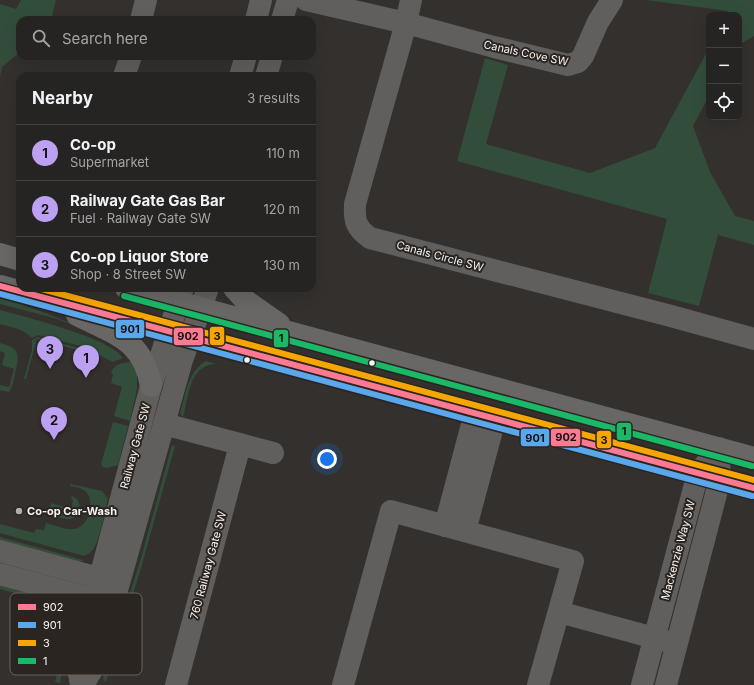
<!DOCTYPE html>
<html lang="en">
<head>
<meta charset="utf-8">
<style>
	body { margin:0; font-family:Inter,sans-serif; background:#32302f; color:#f1f3f6 }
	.controls { position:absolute; right:12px; top:12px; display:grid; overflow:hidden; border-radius:8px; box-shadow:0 4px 16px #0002 }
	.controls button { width:36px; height:36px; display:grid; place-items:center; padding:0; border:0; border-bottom:1px solid #424140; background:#262422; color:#f1f3f6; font:20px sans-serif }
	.you { position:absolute; left:327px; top:459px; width:14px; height:14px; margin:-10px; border:3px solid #fff; border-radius:50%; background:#1a73e8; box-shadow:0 0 0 6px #1a73e833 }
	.badge { display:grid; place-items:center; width:26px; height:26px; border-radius:50%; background:#bca0f2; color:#111; font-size:13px; font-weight:700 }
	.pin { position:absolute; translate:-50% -33px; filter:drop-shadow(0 1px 2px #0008) }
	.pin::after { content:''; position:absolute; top:21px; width:14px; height:12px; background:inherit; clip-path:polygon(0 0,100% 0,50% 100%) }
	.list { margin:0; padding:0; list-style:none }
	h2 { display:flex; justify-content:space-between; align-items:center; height:52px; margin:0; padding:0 16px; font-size:17px }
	h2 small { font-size:13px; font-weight:400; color:#a4a4a5 }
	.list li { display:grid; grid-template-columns:26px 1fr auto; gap:12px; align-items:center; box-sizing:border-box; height:56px; padding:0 16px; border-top:1px solid #424140 }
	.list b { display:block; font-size:15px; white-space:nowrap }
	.list p { margin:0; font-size:13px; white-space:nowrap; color:#a4a4a5 }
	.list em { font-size:13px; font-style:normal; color:#a4a4a5 }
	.icon { flex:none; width:22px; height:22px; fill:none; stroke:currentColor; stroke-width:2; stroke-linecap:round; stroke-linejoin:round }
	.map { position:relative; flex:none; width:754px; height:685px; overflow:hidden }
	.search { position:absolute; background:#262422; box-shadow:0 4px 16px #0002; left:16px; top:16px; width:300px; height:44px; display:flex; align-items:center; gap:10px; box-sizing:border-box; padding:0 14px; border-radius:12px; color:#a4a4a5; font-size:15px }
	.panel { position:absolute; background:#262422; box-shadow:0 4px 16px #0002; left:16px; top:72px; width:300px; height:220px; border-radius:12px }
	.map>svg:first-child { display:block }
	.green { fill:#324e3a }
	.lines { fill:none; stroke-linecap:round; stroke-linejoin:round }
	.minor { stroke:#605f5d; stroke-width:22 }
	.major { stroke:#696765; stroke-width:22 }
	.bus-1-casing { stroke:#2b2521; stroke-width:9 }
	.bus-2-casing { stroke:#2b2521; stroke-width:9 }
	.bus-3-casing { stroke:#2b2521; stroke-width:9 }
	.bus-4-casing { stroke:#2b2521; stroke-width:9 }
	.bus-1 { stroke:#fe7a93; stroke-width:6 }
	.bus-2 { stroke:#5aa8eb; stroke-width:6 }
	.bus-3 { stroke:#f7a600; stroke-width:6 }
	.bus-4 { stroke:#1ab867; stroke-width:6 }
	.bus-dot { fill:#f7f3f0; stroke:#2b2521; stroke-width:1.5 }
	.poi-dot { fill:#b2afac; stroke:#2b2521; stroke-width:1.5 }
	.labels { text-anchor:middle; stroke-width:4; stroke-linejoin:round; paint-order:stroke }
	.street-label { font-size:11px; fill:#f7f3f0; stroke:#2b2521 }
	.poi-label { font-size:11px; font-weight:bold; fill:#f7f3f0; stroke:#2b2521; text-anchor:start }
	.key { fill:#2b2521; stroke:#68635f; stroke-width:1 }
	.key-label { font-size:11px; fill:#f7f3f0 }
	.line-badge { stroke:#2b2521; stroke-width:1.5 }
	.pale-badge-label { font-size:11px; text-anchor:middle; font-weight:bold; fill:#111 }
</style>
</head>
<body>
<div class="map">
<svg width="754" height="685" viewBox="0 0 754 685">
	<rect width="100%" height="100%" fill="#33302d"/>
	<path class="green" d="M21,0H56L51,20H20V52L2,67L0,77V4L16,9Z
		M646,0H754V36L742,43L739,48V15H727L728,11Z
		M709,48V96L693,126L710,172L735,216L754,221V245L718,235L699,306L648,293L667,219L457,161L485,58L508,65L486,144L590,173L655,148Z
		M0,297L48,314L99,335L54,318L0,304Z
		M0,310C23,316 113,339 123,358L113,362L80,346L38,335L32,338C24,329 11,327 0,324Z
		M38,337L79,348L101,358L81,353V351L37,339L26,379H24L32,350V340Z
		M0,343C20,348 20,354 15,373C14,379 13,386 9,392L0,390V385L9,387L14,369L2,365L5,353L0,351Z
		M131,359L137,372V389L130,421L114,416L122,387L111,383L113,374L111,373C114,364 122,363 130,362Z
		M206,361L216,364C188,365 189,398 183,417L180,414C185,396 188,371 206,361Z
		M113,422L128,426L118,465L107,468L103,467L101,464Z
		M172,445L175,446L141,568L106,682L103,679L104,675L107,676V673L105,672L141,558Z
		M71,484L102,491L108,499C105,511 100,538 94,548C92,552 88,554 84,556L0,533V524L34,533L36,529L44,530L46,523C55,525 65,530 74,529C88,528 95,503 87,493C83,488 76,487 70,486Z
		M72,496C82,500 83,516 71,519C64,520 55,516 49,514L51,503L71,509L73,500L71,499Z
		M0,537L83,560V561L79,562L0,543Z
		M0,583L58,599L67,605L66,607L0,589Z
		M70,616L71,628L63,667H61L60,671L62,672L60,683L55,682Z"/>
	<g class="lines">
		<path class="minor" d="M306,0L406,23L494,47L568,65L578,62L583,56L598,22L612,0
			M411,0L406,23L355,204C354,221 356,228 370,238L671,316L754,339
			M141,20L146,0
			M256,20L261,0
			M282,20L288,0
			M124,76L131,56
			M240,76L246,56
			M266,76L272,56
			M164,424L273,453
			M445,526L475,413
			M465,531L495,419
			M0,551L99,578L116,594L93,599L0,574
			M559,612L669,642
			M81,685L77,663L151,386L183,288
			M83,685L95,665L116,594L182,360L208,288
			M176,685L240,445
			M343,685L391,511L573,561L538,685
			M642,685L698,473L719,448
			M666,685L720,479L719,459"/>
		<path class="major" d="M0,254L20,260
			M0,286L754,488
			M126,288L754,458
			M234,288L245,300L279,324
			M77,315C114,334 143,339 151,386"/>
		<defs>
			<path id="bus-1" d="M0,286L754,488"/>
			<path id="bus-2" d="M0,294L752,496"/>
			<path id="bus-3" d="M38,288L754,480"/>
			<path id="bus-4" d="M124,296L752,466"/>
		</defs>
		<use href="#bus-1" class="bus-1-casing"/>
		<use href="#bus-2" class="bus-2-casing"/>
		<use href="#bus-3" class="bus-3-casing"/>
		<use href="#bus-4" class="bus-4-casing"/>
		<use href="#bus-1" class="bus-1"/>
		<use href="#bus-2" class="bus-2"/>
		<use href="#bus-3" class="bus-3"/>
		<use href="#bus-4" class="bus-4"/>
	</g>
	<g class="bus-dot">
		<circle cx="247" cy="360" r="3.5"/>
		<circle cx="372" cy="363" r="3.5"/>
	</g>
	<circle class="poi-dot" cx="19" cy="511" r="4"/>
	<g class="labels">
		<g class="street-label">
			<text transform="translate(526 53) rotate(12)" y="4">Canals Cove SW</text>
			<text transform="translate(440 256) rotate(15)" y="4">Canals Circle SW</text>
			<text transform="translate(135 446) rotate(-75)" y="4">Railway Gate SW</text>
			<text transform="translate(678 550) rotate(-75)" y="4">Mackenzie Way SW</text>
			<text transform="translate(208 565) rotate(-75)" y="4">760 Railway Gate SW</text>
		</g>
		<g class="poi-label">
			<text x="27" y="515">Co-op Car-Wash</text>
		</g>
	</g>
	<rect x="10" y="593" width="132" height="82" rx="6" class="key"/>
	<rect x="18" y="604" width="18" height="6" fill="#fe7a93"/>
	<rect x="18" y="622" width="18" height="6" fill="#5aa8eb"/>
	<rect x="18" y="640" width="18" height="6" fill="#f7a600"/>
	<rect x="18" y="658" width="18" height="6" fill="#1ab867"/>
	<g class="key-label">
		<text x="43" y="611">902</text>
		<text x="43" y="629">901</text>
		<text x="43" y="647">3</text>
		<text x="43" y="665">1</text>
	</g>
	<g class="line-badge">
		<rect x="115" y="319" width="30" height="20" rx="4" fill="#5aa8eb"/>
		<rect x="209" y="326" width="16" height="20" rx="4" fill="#f7a600"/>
		<rect x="173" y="327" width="31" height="19" rx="4" fill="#fe7a93"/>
		<rect x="273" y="329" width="16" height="19" rx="4" fill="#1ab867"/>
		<rect x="616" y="422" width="16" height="19" rx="4" fill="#1ab867"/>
		<rect x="550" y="428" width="31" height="19" rx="4" fill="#fe7a93"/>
		<rect x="520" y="428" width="30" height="19" rx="4" fill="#5aa8eb"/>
		<rect x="596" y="430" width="16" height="19" rx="4" fill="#f7a600"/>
	</g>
	<g class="pale-badge-label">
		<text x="130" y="333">901</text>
		<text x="217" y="340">3</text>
		<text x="188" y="340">902</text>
		<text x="281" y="342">1</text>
		<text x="624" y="435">1</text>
		<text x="566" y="441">902</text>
		<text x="535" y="442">901</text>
		<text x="604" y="444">3</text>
	</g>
</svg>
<div class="controls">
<button>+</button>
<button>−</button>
<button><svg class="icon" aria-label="locate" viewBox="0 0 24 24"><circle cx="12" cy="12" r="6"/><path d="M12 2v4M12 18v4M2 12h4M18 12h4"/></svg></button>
</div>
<div class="you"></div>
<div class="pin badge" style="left:86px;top:378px">1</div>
<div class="pin badge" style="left:54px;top:440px">2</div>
<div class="pin badge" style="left:50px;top:369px">3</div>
<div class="search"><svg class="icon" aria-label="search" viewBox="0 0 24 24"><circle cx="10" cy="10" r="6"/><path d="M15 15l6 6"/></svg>Search here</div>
<section class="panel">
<h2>Nearby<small>3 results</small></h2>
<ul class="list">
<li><span class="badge">1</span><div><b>Co-op</b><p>Supermarket</p></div><em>110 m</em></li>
<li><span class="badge">2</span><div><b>Railway Gate Gas Bar</b><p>Fuel · Railway Gate SW</p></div><em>120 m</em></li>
<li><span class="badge">3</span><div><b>Co-op Liquor Store</b><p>Shop · 8 Street SW</p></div><em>130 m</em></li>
</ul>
</section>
</div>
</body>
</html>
